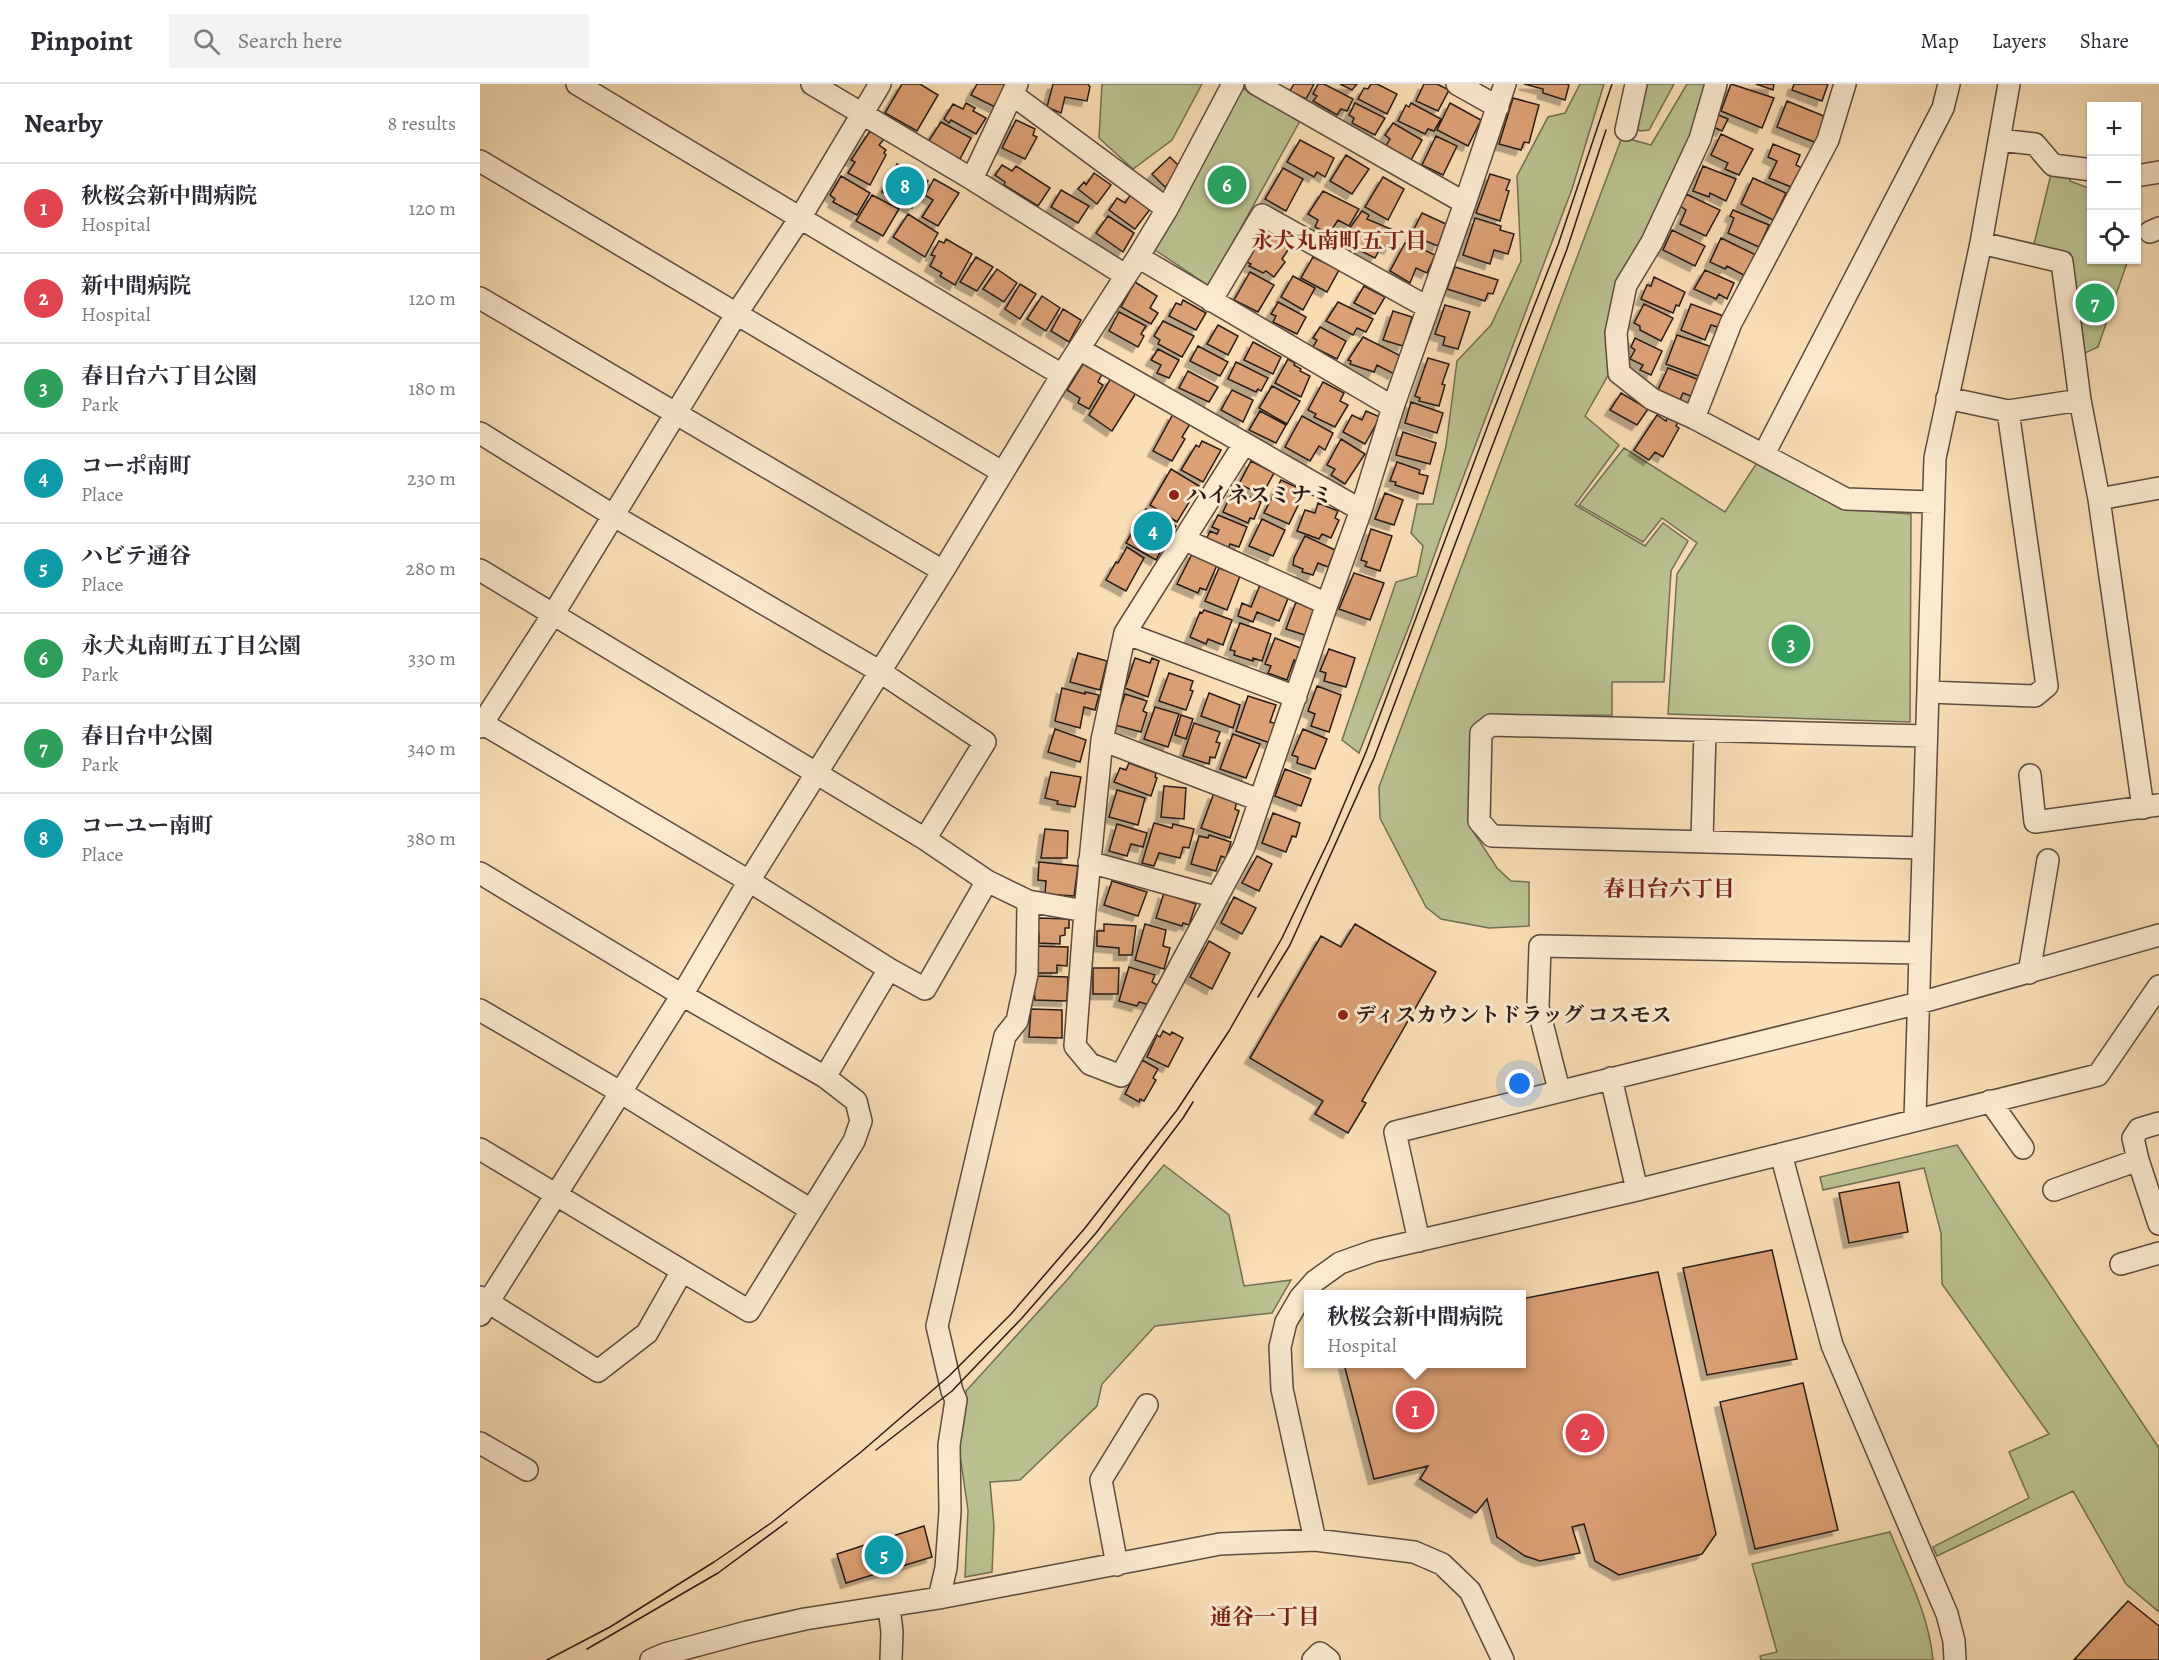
<!DOCTYPE html>
<html lang="en">
<head>
<meta charset="utf-8">
<style>
	body { margin:0; font-family:Alegreya,"Noto Serif JP",serif; background:#f2f2f3; color:#2b2b33 }
	.controls { position:absolute; right:18px; top:18px; display:grid; overflow:hidden; border-radius:0px; box-shadow:0 2px 4px #0004 }
	.controls button { width:54px; height:54px; display:grid; place-items:center; padding:0; border:0; border-bottom:2px solid #e1e1e2; background:#fff; color:#2b2b33; font:30px sans-serif }
	.you { position:absolute; left:1040px; top:1000px; width:21px; height:21px; margin:-15px; border:4px solid #fff; border-radius:50%; background:#1a73e8; box-shadow:0 0 0 9px #1a73e833 }
	.badge { display:grid; place-items:center; width:39px; height:39px; border-radius:50%; background:#7c3aed; color:#fff; font-size:20px; font-weight:700 }
	.pin { position:absolute; translate:-50% -50%; border:3px solid #fff; box-shadow:0 2px 6px #0006 }
	.popup { position:absolute; left:824px; top:1206px; width:222px; height:78px; box-sizing:border-box; display:grid; place-content:center; border-radius:0px; background:#fff; filter:drop-shadow(0 2px 4px #0005); font-size:20px; white-space:nowrap; color:#7c7c81 }
	.popup b { font-size:22px; color:#2b2b33 }
	.popup::after { content:''; position:absolute; left:50%; top:100%; margin-left:-12px; border:12px solid transparent; border-top-color:#fff }
	.list { margin:0; padding:0; list-style:none }
	h2 { display:flex; justify-content:space-between; align-items:center; height:78px; margin:0; padding:0 24px; font-size:26px }
	h2 small { font-size:20px; font-weight:400; color:#7c7c81 }
	.list li { display:grid; grid-template-columns:39px 1fr auto; gap:18px; align-items:center; box-sizing:border-box; height:90px; padding:0 24px; border-top:2px solid #e1e1e2 }
	.list b { display:block; font-size:22px; white-space:nowrap }
	.list p { margin:0; font-size:20px; white-space:nowrap; color:#7c7c81 }
	.list em { font-size:20px; font-style:normal; color:#7c7c81 }
	.icon { flex:none; width:33px; height:33px; fill:none; stroke:currentColor; stroke-width:2; stroke-linecap:round; stroke-linejoin:round }
	.map { position:relative; flex:none; width:1679px; height:1576px; overflow:hidden }
	header { display:flex; align-items:center; gap:36px; box-sizing:border-box; height:84px; padding:0 30px; background:#fff; border-bottom:2px solid #e1e1e2 }
	header strong { font-size:28px }
	nav { display:flex; gap:33px; margin-inline-start:auto; font-size:21px }
	.search { width:420px; height:54px; background:#f2f2f3; display:flex; align-items:center; gap:15px; box-sizing:border-box; padding:0 21px; border-radius:0px; color:#7c7c81; font-size:22px }
	main { display:flex }
	aside { flex:1; background:#fff }
	.map>svg:first-child { display:block }
	.green { fill:#bbc290; stroke:#726e52; stroke-width:1.5 }
	.building { fill:#dca075; stroke:#281a15; stroke-width:1.5; filter:url(#shadow) }
	.lines { fill:none; stroke-linecap:round; stroke-linejoin:round }
	.minor-casing { stroke:#5c4b3d; stroke-width:24 }
	.minor { stroke:#fceacf; stroke-width:21 }
	.tram { stroke:#281a15; stroke-width:1.5 }
	.poi-dot { fill:#8f2418; stroke:#fceacf; stroke-width:2 }
	.labels { text-anchor:middle; stroke-width:6; stroke-linejoin:round; paint-order:stroke }
	.poi-label { font-size:21px; font-weight:bold; fill:#281a15; stroke:#fceacf; text-anchor:start }
	.neighbourhood-label { font-size:22px; font-weight:bold; fill:#7a1f14; stroke:#fceacf }
</style>
</head>
<body>
<header>
<strong>Pinpoint</strong>
<div class="search"><svg class="icon" aria-label="search" viewBox="0 0 24 24"><circle cx="10" cy="10" r="6"/><path d="M15 15l6 6"/></svg>Search here</div>
<nav><a>Map</a><a>Layers</a><a>Share</a></nav>
</header>
<main>
<aside>
<h2>Nearby<small>8 results</small></h2>
<ul class="list">
<li><span class="badge" style="background:#e0444e">1</span><div><b>秋桜会新中間病院</b><p>Hospital</p></div><em>120 m</em></li>
<li><span class="badge" style="background:#e0444e">2</span><div><b>新中間病院</b><p>Hospital</p></div><em>120 m</em></li>
<li><span class="badge" style="background:#2e9e5b">3</span><div><b>春日台六丁目公園</b><p>Park</p></div><em>180 m</em></li>
<li><span class="badge" style="background:#0f9aa8">4</span><div><b>コーポ南町</b><p>Place</p></div><em>230 m</em></li>
<li><span class="badge" style="background:#0f9aa8">5</span><div><b>ハビテ通谷</b><p>Place</p></div><em>280 m</em></li>
<li><span class="badge" style="background:#2e9e5b">6</span><div><b>永犬丸南町五丁目公園</b><p>Park</p></div><em>330 m</em></li>
<li><span class="badge" style="background:#2e9e5b">7</span><div><b>春日台中公園</b><p>Park</p></div><em>340 m</em></li>
<li><span class="badge" style="background:#0f9aa8">8</span><div><b>コーユー南町</b><p>Place</p></div><em>380 m</em></li>
</ul>
</aside>
<div class="map">
<svg width="1679" height="1576" viewBox="0 0 1679 1576">
	<defs>
		<filter id="shadow"><feDropShadow dx="-5.5" dy="5.5" stdDeviation="0" flood-color="#0004"/></filter>
	</defs>
	<rect width="100%" height="100%" fill="#fadeb5"/>
	<filter id="stains"><feTurbulence type="fractalNoise" baseFrequency=".00333" numOctaves="4"/><feColorMatrix values="0 0 0 0 .2 0 0 0 0 .09 0 0 0 0 .02 0 0 0 .5 -.17"/></filter>
	<radialGradient id="worn" r=".72"><stop offset=".6" stop-color="#630" stop-opacity="0"/><stop offset="1" stop-color="#630" stop-opacity=".3"/></radialGradient>
	<path class="green" d="M622,0H722L692,56L653,85L619,54Z
		M1100,0H1124L1092,105L964,444L931,537L879,669L862,656L916,498L937,492L943,462L931,449L937,420H953L966,362L977,277L1011,241L1041,177L1037,92L1068,33L1085,29Z
		M1164,0H1194L1169,46L1160,47L1153,43Z
		M1207,0H1229L1210,56L1170,148L1134,281L1105,332L1139,361L1095,421L1165,462L1183,439L1208,457L1191,487L1184,598H1132V631L1010,632L991,645V744L1017,784L1031,797L1049,798V842L1009,844L961,835L946,823L900,734L899,703L1142,53L1171,61Z
		M763,4L821,35L729,202L675,166Z
		M1572,86L1590,87V97L1611,105L1612,176H1648L1618,263L1603,270L1590,169L1554,160Z
		M1144,364L1245,428L1278,377L1361,425L1431,430L1430,638L1188,630L1197,490L1217,459L1182,434L1163,458L1099,421Z
		M1477,1061L1679,1364V1528L1646,1500L1593,1407L1457,1472L1453,1463L1549,1414L1529,1368L1569,1350L1462,1200L1461,1149L1444,1084L1343,1106L1340,1093Z
		M684,1081L749,1131L764,1202L811,1196L792,1229L675,1242L622,1300L617,1322L540,1396L510,1398L514,1442L512,1488L485,1493L488,1426L478,1357L486,1307L587,1196Z
		M1410,1448C1427,1490 1449,1531 1453,1576H1281L1280,1572L1297,1568L1272,1480Z"/>
	<path class="building" d="M422,0H440L458,11L437,47L405,29Z
		M497,0H527L515,23L491,11Z
		M573,0H608L610,3L607,17L585,13L581,29L567,23Z
		M814,0H834L826,15L810,7Z
		M838,0H844L873,15L867,27L861,25L857,31L833,17L837,12L833,10Z
		M860,0H877L872,6Z
		M891,0H897L917,10L907,30L878,15L884,4L888,5Z
		M944,0H957L969,6L958,27L936,17Z
		M1044,0H1086L1089,1L1085,16L1063,9V5Z
		M1251,0L1294,14L1282,44L1241,27Z
		M1276,0H1294L1293,6Z
		M1314,0H1348L1342,17L1312,6Z
		M1033,14L1059,21L1049,59L1044,58L1041,66L1019,60Z
		M1307,17L1351,35L1339,60L1297,43Z
		M486,19L495,24L493,27L506,34L496,50L471,36L469,39L464,35L473,20L483,25Z
		M875,19L905,34L895,51L872,39L874,34L869,31Z
		M931,19L961,35L954,47L948,45L945,50L918,37L926,21L929,23Z
		M970,19L1001,36L988,62L957,46Z
		M1236,30L1248,35L1242,47L1231,42Z
		M536,36L555,45L553,51L557,53L545,75L522,64Z
		M461,38L491,54L480,75L456,63L446,61Z
		M913,39L942,56L931,76L906,62L910,55L905,51Z
		M390,47L404,55L399,61L406,66L404,69L406,71L390,101L368,89L375,78L371,76Z
		M1241,50L1273,65L1259,91L1245,85L1248,79L1231,71Z
		M956,52L977,62L963,91L942,81Z
		M820,56L854,74L845,93L837,88L834,93L807,78Z
		M1293,60L1320,71L1316,81L1326,86L1316,105L1289,94L1297,77L1288,73Z
		M866,71L889,85L872,110L850,97Z
		M690,73L702,85L685,103L672,90Z
		M417,80L448,97L432,124L402,108Z
		M522,81L532,87L536,82L570,104L558,122L524,101L525,98L515,91Z
		M1223,82L1256,95L1246,117L1230,109L1229,113L1213,107Z
		M803,84L823,95L806,127L785,115Z
		M614,89L631,101L617,120L598,105L604,98L606,101Z
		M1010,90L1030,96L1026,106L1029,107L1020,137L996,129Z
		M361,92L390,109L377,131L353,118L355,115L350,111Z
		M903,93L924,105L908,136L885,123Z
		M1273,94L1306,109L1293,136L1261,120Z
		M454,95L479,109L458,142L442,133L453,116L445,111Z
		M581,106L609,122L598,139L571,123Z
		M843,107L879,125L869,142L858,136L849,150L835,143L838,136L828,130Z
		M651,110L671,124L655,145L629,126L637,114L645,119Z
		M1206,110L1240,126L1226,152L1200,140L1206,126L1200,122Z
		M392,111L419,125L403,152L376,137Z
		M1253,126L1289,141L1279,163L1248,149L1254,134L1250,132Z
		M882,127L889,131L887,135L918,148L909,165L902,161L895,174L867,160L872,150L867,148Z
		M942,129L966,140L958,162L931,151Z
		M428,130L458,149L445,173L413,153Z
		M628,132L654,149L643,168L616,149Z
		M995,134L1021,142L1020,146L1034,150L1028,170L1014,166L1010,180L983,171Z
		M1192,146L1225,162L1215,182L1183,166Z
		M784,149L789,152L792,150L812,160L802,175L805,178L794,193L786,187L783,189L769,182L771,180L767,178Z
		M1241,154L1280,173L1269,194L1247,182L1245,185L1230,178Z
		M466,155L492,170L475,201L460,192L462,189L450,182L455,172L451,171L459,157L464,159Z
		M925,159L936,165L938,163L955,171L947,189L936,184L930,199L910,187Z
		M496,173L513,183L497,207L480,198Z
		M833,173L859,186L847,208L821,194Z
		M975,183L1018,196L1013,210L1008,209L1005,217L967,205Z
		M517,185L537,199L524,218L503,205Z
		M1225,186L1254,199L1247,215L1239,210L1236,215L1214,205Z
		M770,188L794,201L778,228L754,216Z
		M813,192L835,204L823,226L801,213Z
		M1174,193L1205,208L1199,222L1196,221L1193,229L1161,215L1167,201L1171,202Z
		M655,198L677,212L670,224L678,229L671,240L641,223Z
		M540,200L556,210L540,235L525,225Z
		M884,202L905,213L895,230L874,219Z
		M562,212L580,224L566,247L547,235Z
		M703,216L726,229L716,246L689,232L696,219L701,221Z
		M798,218L826,233L817,250L793,238L796,232L791,230Z
		M858,218L893,235L886,248L877,244L873,251L846,237Z
		M1164,220L1193,234L1181,257L1160,246V242L1154,239Z
		M1211,220L1246,233L1241,244L1231,241L1225,256L1201,246Z
		M965,221L990,228L978,265L963,261L965,253L955,250Z
		M583,225L601,236L589,258L571,247Z
		M913,227L932,233L923,262L903,256Z
		M639,228L666,242L661,250L664,252L658,263L629,247Z
		M683,237L714,252L702,273L678,260L680,256L674,252Z
		M738,241L758,252L748,271L727,260Z
		M840,243L866,257L857,275L833,263L837,256L833,254Z
		M1197,251L1232,263L1221,293L1186,280Z
		M883,253L921,272L914,290L897,281L894,288L870,280L871,277L868,276Z
		M1155,254L1182,267L1171,291L1160,286L1163,281L1150,275L1155,266L1151,263Z
		M773,258L801,273L793,290L764,276Z
		M718,262L748,278L740,292L710,277Z
		M678,265L699,276L689,294L677,289L681,281L671,276Z
		M948,274L969,280L962,300L965,301L959,322L939,317L940,314L935,312Z
		M808,275L815,279L814,281L821,285L820,287L830,292L821,313L795,299Z
		M756,278L788,294L781,307L778,305L776,308L748,295Z
		M603,280L622,290L618,298L623,301L609,325L598,319L600,314L587,306Z
		M1188,284L1222,297L1216,314L1203,309L1200,316L1178,306Z
		M708,287L738,303L729,318L699,304Z
		M631,294L656,309L632,347L609,331Z
		M843,298L864,309L860,317L868,321L855,343L834,333L836,330L828,326Z
		M792,302L820,317L807,340L779,324Z
		M752,306L773,316L763,338L741,326Z
		M1141,309L1168,325L1157,341L1130,326Z
		M931,318L963,329L957,349L925,339Z
		M780,327L806,341L796,359L769,346Z
		M886,327L900,333L885,360L863,348L872,331L882,336Z
		M693,330L710,340L702,353L705,355L692,377L673,367Z
		M1177,331L1186,337L1188,332L1198,338L1196,342L1199,344L1183,373L1175,368L1169,376L1154,366Z
		M822,332L853,349L845,366L839,362L830,377L805,363Z
		M923,348L956,359L950,380L916,371Z
		M861,355L885,370L865,400L851,391L855,385L847,381Z
		M722,357L741,366L723,398L701,386L716,361L719,363Z
		M771,377L794,389L782,411L759,400Z
		M917,378L940,386L939,390L948,392L943,410L915,401L916,398L910,397Z
		M691,385L719,402L697,438L670,421Z
		M801,396L825,407L809,440L784,429Z
		M753,406L781,418L774,435L770,434L768,439L743,428Z
		M905,409L923,416L914,441L895,435Z
		M838,419L858,427L855,434L859,436L851,454L842,450L839,455L817,447L825,426L835,429Z
		M666,425L696,442L689,453L685,451L680,461L683,463L676,476L646,459Z
		M738,431L767,443L759,463L750,460L748,465L726,456L730,447L737,450L739,446L732,443Z
		M782,435L805,446L793,472L769,462Z
		M891,445L912,452L900,487L885,482L887,478L881,476Z
		M825,452L855,466L848,483L838,479L833,491L822,488L823,485L813,481L814,474Z
		M647,463L664,474L646,507L626,496L636,478L638,479Z
		M713,468L738,479L726,506L720,504L718,509L697,500Z
		M739,484L760,492L747,526L725,517Z
		M874,489L904,499L890,536L859,525Z
		M780,501L809,512L799,537L777,528L773,538L758,532L762,519L771,523Z
		M816,518L837,526L828,552L806,545Z
		M724,526L752,536L743,561L728,555L726,560L710,553L720,528L722,529Z
		M760,539L791,550L782,577L773,574V577L754,571L755,567L750,566Z
		M795,554L823,565L819,578L814,576L807,596L788,589L791,582L785,580Z
		M849,565L875,574L866,603L844,597L846,589L840,587Z
		M598,569L627,577L620,606L590,598Z
		M655,574L670,579L672,574L679,577L668,613L645,604Z
		M689,589L713,597L710,606L713,607L706,626L679,617Z
		M837,602L861,611L849,648L831,642L835,630L828,627Z
		M582,604L605,610V608L619,611L615,626L604,623L600,644L575,637Z
		M729,609L760,621L753,644L721,632Z
		M645,610L667,617L663,627L667,629L661,648L635,641Z
		M768,612L796,621L790,638L797,640L790,659L756,647Z
		M675,623L699,630L688,663L664,655Z
		M701,631L713,635L706,655L695,651Z
		M714,639L740,648L736,658L740,659L735,674L730,673L729,680L703,672Z
		M575,645L606,656L600,678L568,668Z
		M823,645L847,655L835,685L817,679L818,673L812,671Z
		M753,650L780,660L766,694L740,685Z
		M649,679L676,689L675,693L677,694L671,712L634,698L640,684L646,686Z
		M805,685L831,695L821,722L795,712Z
		M571,688L601,693L595,723L577,720L578,717L565,714Z
		M684,702L706,704L704,735L681,733Z
		M637,706L665,714L658,741L629,733Z
		M734,709L757,717L755,725L759,727L750,754L721,744Z
		M793,729L820,739L816,753L812,752L806,768L782,759Z
		M674,739L692,744L693,740L714,745L709,764L703,763L700,774L679,769L674,782L662,779Z
		M637,740L667,749L663,763L651,760L647,772L629,767Z
		M565,745L588,747L587,774H561Z
		M729,751L751,758L746,774L741,772L736,787L711,780L719,752L728,754Z
		M777,772L792,780L779,807L762,799Z
		M559,778L598,782L594,812L565,810L566,797L558,796Z
		M632,797L667,808L658,832L624,821Z
		M684,809L716,820L709,841L703,839L702,842L676,834Z
		M754,813L776,824L762,850L741,839Z
		M557,834L589,835V844H585V851L580,852V860L559,859V849H557Z
		M624,840L656,842L652,871H639V864L617,862V847H624Z
		M665,840L686,846L683,862L690,864L684,885L655,876Z
		M875,840L956,888L882,1017L886,1019L868,1049L835,1030L843,1017L770,974L841,852L861,863Z
		M729,857L750,869L732,905L710,893Z
		M553,862L588,863L587,882L577,881V889H558V879H552Z
		M649,883L675,891L672,898L677,901L670,921L659,918L657,922L639,917Z
		M613,884H639L638,910H613Z
		M553,892L588,893L587,917L555,916Z
		M551,925L582,926V954L549,953Z
		M683,947L690,951L692,948L703,954L688,983L667,973L677,951L680,953Z
		M662,976L678,985L673,994L676,996L664,1017L660,1015L659,1018L645,1010Z
		M1419,1098L1428,1148L1369,1159L1359,1109Z
		M1292,1166L1317,1275L1227,1291L1203,1184Z
		M1178,1188L1236,1450L1222,1470L1139,1491L1115,1477L1104,1440L1092,1443L1100,1469L1060,1477L1045,1472L1017,1453L1007,1415L996,1429L940,1395L948,1382L894,1395L864,1280H1042V1215Z
		M1323,1299L1358,1446L1275,1465L1240,1318Z
		M444,1442L452,1473L366,1499L357,1470Z
		M1648,1517L1679,1542V1576H1594Z"/>
	<g class="lines">
		<defs>
			<path id="minor" d="M97,0L582,291
				M332,0L492,95L645,191
				M776,0L985,119
				M977,0L1018,23
				M1236,0L1220,55L1172,158L1146,201L1136,249L1139,289L1172,315L1214,334L1366,415L1453,418
				M533,11L687,125
				M1146,46L1156,0
				M1519,56L1555,60L1573,81L1612,86
				M0,77L522,388
				M1656,92L1679,88
				M492,95L537,0
				M1670,148L1679,144
				M1501,159L1582,178L1600,316L1619,415L1663,724
				M658,173L913,323
				M0,214L463,487
				M731,217L782,131L947,223
				M599,265L881,426
				M1467,314L1528,327L1600,316
				M1214,334L1251,239L1348,56L1365,0
				M0,349L134,432L399,587L505,658L445,755
				M764,360L645,549L622,656L605,827L595,962L610,980L641,992L764,763L847,520L881,426L913,323L985,119L1025,0
				M1284,370L1463,24L1469,0
				M1619,415L1679,404
				M705,456L847,520
				M0,486L445,755L507,797L548,817L605,827
				M645,549L816,613
				M1448,608L1555,612L1567,602L1528,327
				M0,638L269,797L409,885L445,905L507,797
				M0,643L74,529L257,229L320,134L400,0
				M622,656L779,716
				M1550,691L1555,738L1679,721
				M1222,756L1225,647
				M1443,764L1012,752L999,737L1001,649L1011,641L1446,652
				M609,778L736,813
				M0,789L202,911L345,993L376,1017L381,1037L374,1057L269,1227L0,1065
				M1549,889L1568,776
				M0,926L140,1008L331,1126
				M345,993L409,885
				M1131,994L1157,1106
				M1079,1006L1058,923L1060,862L1440,869
				M1510,1017L1543,1064
				M1435,1035L1455,374L1501,159L1529,0
				M1679,1039L1659,1045L1653,1054L1658,1076L1679,1140
				M1301,1070L1352,1261L1467,1530L1474,1557L1475,1576
				M1574,1106L1658,1076
				M939,1157L915,1048L1439,919L1679,851
				M1641,1180L1679,1169
				M0,1213L118,1287L167,1249L202,1187
				M0,1231L202,911L269,797L463,487L582,291L658,173L687,125L753,0
				M0,1359L47,1386
				M835,1456L802,1305L800,1263L806,1238L820,1214L835,1197L860,1179L894,1167L1157,1106L1618,991L1679,902
				M637,1481L621,1396L667,1321
				M459,1514L466,1484L468,1456L470,1427L469,1361L476,1316L472,1307L457,1242L525,952L537,937L547,890L548,817
				M409,1523L412,1548L411,1576
				M171,1576L185,1570L267,1548L325,1535L459,1514L740,1460L835,1456L934,1468L962,1480L990,1507L1023,1576
				M833,1576L840,1569L849,1576"/>
		</defs>
		<use href="#minor" class="minor-casing"/>
		<use href="#minor" class="minor"/>
		<path class="tram" d="M778,913L810,861L894,674L1087,165L1126,46
			M396,1366L472,1307L542,1234L616,1149L703,1034L713,1018
			M107,1565L238,1489L307,1438
			M67,1576L130,1543L234,1478L291,1439L381,1368L469,1292L531,1230L605,1144L697,1026L749,947L802,854L849,756L886,668L1011,333L1078,161L1132,0"/>
	</g>
	<g class="poi-dot">
		<circle cx="694" cy="411" r="6"/>
		<circle cx="863" cy="931" r="6"/>
	</g>
	<g class="labels">
		<g class="poi-label">
			<text x="706" y="418">ハイネスミナミ</text>
			<text x="875" y="938">ディスカウントドラッグ コスモス</text>
		</g>
		<g class="neighbourhood-label">
			<text x="859" y="164">永犬丸南町五丁目</text>
			<text x="1189" y="812">春日台六丁目</text>
			<text x="785" y="1540">通谷一丁目</text>
		</g>
	</g>
	<rect width="100%" height="100%" filter="url(#stains)"/>
	<rect width="100%" height="100%" fill="url(#worn)"/>
</svg>
<div class="controls">
<button>+</button>
<button>−</button>
<button><svg class="icon" aria-label="locate" viewBox="0 0 24 24"><circle cx="12" cy="12" r="6"/><path d="M12 2v4M12 18v4M2 12h4M18 12h4"/></svg></button>
</div>
<div class="you"></div>
<div class="pin badge" style="left:935px;top:1326px;background:#e0444e">1</div>
<div class="popup"><b>秋桜会新中間病院</b>Hospital</div>
<div class="pin badge" style="left:1105px;top:1349px;background:#e0444e">2</div>
<div class="pin badge" style="left:1311px;top:560px;background:#2e9e5b">3</div>
<div class="pin badge" style="left:673px;top:447px;background:#0f9aa8">4</div>
<div class="pin badge" style="left:404px;top:1471px;background:#0f9aa8">5</div>
<div class="pin badge" style="left:747px;top:101px;background:#2e9e5b">6</div>
<div class="pin badge" style="left:1615px;top:219px;background:#2e9e5b">7</div>
<div class="pin badge" style="left:425px;top:102px;background:#0f9aa8">8</div>
</div>
</main>
</body>
</html>
